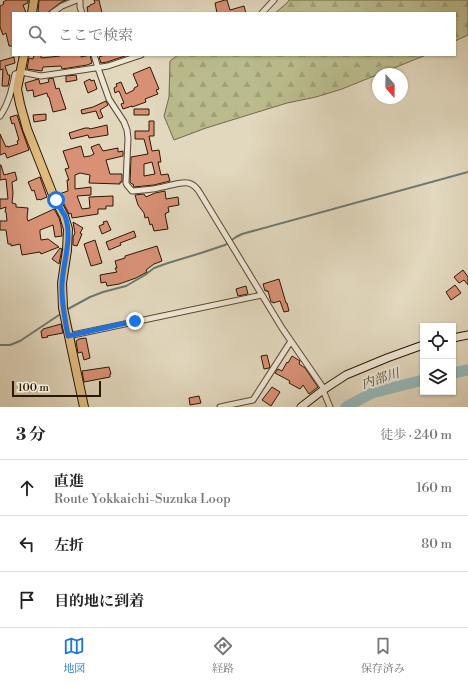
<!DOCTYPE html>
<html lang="ja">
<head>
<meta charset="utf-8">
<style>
	body { margin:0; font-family:"Libre Bodoni","Noto Serif JP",serif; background:#f2f2f2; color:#222 }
	.controls { position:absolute; right:12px; bottom:12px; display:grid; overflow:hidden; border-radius:0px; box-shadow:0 1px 3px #0004 }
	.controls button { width:36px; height:36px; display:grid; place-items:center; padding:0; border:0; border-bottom:1px solid #e0e0e0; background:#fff; color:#222; font:20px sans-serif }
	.compass { position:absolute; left:372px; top:68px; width:36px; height:36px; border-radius:50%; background:#fff; box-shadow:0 1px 3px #0004; rotate:160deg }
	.scale { position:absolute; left:12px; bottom:10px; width:89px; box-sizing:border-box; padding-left:4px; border:2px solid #2c1801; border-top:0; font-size:11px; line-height:14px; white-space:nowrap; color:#2c1801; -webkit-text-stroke:3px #ece6d5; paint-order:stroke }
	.stop { position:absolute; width:12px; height:12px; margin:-9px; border:3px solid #1a73e8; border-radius:50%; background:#fff }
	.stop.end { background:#1a73e8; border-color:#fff; box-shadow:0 1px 4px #0008 }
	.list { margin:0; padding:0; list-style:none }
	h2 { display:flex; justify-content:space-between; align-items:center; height:52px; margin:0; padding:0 16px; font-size:17px }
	h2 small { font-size:13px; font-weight:400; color:#767676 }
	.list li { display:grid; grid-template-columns:26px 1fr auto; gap:12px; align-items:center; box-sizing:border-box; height:56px; padding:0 16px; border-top:1px solid #e0e0e0 }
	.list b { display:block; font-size:15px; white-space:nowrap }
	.list p { margin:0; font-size:13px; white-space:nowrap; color:#767676 }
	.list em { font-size:13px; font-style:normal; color:#767676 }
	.icon { flex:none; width:22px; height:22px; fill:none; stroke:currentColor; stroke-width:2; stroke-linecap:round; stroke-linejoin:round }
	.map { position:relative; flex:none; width:468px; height:407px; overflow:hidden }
	.search { position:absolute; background:#fff; box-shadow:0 1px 3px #0004; left:12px; right:12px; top:12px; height:44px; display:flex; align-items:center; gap:10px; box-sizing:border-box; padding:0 14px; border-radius:0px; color:#767676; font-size:15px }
	.sheet { height:220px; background:#fff }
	nav { display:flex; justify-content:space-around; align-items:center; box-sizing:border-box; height:56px; border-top:1px solid #e0e0e0; background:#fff; font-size:11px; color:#767676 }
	nav a { display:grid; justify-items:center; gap:2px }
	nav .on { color:#1a73e8 }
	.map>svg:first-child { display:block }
	.forest { fill:url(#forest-firs); stroke:#736a47 }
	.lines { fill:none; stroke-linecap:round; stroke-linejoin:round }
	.stream { stroke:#6c796f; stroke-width:2 }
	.river { stroke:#96b9b8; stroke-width:11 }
	.building { fill:#d99175; stroke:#2c1801; fill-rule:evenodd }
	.street-casing { stroke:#5a4830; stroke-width:7 }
	.secondary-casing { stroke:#2c1801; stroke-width:9 }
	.primary-casing { stroke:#2c1801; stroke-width:10 }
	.street { stroke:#ece6d5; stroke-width:5 }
	.secondary { stroke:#ece6d5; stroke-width:7 }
	.primary { stroke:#e1bc7f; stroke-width:8 }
	.route { stroke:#1a73e8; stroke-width:5 }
	.labels { text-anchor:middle; stroke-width:4; stroke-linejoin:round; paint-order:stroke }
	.water-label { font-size:13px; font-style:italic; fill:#515041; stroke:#ece6d5 }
</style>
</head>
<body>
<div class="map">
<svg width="468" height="407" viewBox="0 0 468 407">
	<defs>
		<pattern id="forest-firs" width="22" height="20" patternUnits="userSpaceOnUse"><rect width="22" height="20" fill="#babc8d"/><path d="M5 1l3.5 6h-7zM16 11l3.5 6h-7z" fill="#a0a178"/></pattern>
	</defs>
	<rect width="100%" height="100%" fill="#e2d8be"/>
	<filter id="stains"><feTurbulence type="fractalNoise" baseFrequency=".005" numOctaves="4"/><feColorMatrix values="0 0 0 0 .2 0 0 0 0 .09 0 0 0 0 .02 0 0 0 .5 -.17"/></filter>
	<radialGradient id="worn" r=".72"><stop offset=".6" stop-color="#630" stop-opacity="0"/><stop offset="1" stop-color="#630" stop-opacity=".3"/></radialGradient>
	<path class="forest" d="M289,0H468V35L455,41V13H275L287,3Z
		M178,55H426L342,89L316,97L287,103L206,128L174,140L164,116L169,97L170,61Z"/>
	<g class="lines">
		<path class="stream" d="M68,309L90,297L103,292L126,286L145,275L154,268L168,263L201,253L225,245L236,237L242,234L468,172
			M0,345H10L20,341L59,315"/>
		<path class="river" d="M453,373L468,370
			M346,407L372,393L423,380"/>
	</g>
	<path class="building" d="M7,0H28V3L23,5L26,13H13V46H9L6,33L3,35L0,27V6L4,4L3,2Z
		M39,0H66L60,3L47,13H38Z
		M94,0H99L102,13H88L87,7L90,6V5L95,3Z
		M225,0H227L230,10L244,6L246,13H217L215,3Z
		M34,55H41V58L60,56V55H81V57L90,55L92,63L87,65L62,69L61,66L43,67L42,71L27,69L29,58L33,59Z
		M105,55H128L107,62L101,63L99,57Z
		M14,57L15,63L5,66L8,75H10L8,86H2L3,69L0,70V61Z
		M150,67L159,89L156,90L158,94L145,99L146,102L132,107V106L123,109L121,104L124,103L119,91L115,93L114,88L117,86L116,84L121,82L126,94L134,90V88L138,86L133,74Z
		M76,75L77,80L66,82V76Z
		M53,78L56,89L59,88L66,109L53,112L49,97H48L47,93L34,97L33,90L27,91L25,83L38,79L39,80L40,84L49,82L48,79Z
		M90,79L91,81L94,80L97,89L88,93L84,82Z
		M106,101L108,105L100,110L103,117L99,119L96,111L82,114L81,110L93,107Z
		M134,109H149V115H134Z
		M46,114V120L34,122L33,115Z
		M17,115L22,130L29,150L7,158L5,153L0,155V134L6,147L8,146V147L18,144L17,141L19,140L14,123L12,124L10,117Z
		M149,121H154V136H149L152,151L159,150L161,162H158L161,175L168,174L170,181L154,185L134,187L133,184H132L130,182L131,157L148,154L144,139H135V131H149ZM152,162L155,174L144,176V164Z
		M107,125L108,135L89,138L88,135L71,139L69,133L85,128H89L90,129Z
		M99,144L103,151L118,148V152L123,151V156L106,160L110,174H122V182H120V184L89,183L90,175L80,173L75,175V189L91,187V195L77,196L82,209L90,208L89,197L113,196V206H106V209H98V214L72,218L71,213L69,214L59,194L68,191L67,180H69L65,169L69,168L63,151L81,146L84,157L90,156L94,154L91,147Z
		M0,165H1L4,175L15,172L17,180L12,182L13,193L12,203L16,204V207L28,208L27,218L28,221L54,209L59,218L61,225L62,236L55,237L53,225L40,230V233L41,240L48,239L59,247L41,254L40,252L22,255L20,244L11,246V244H8L6,230H0V221H7L6,212H5L6,207L0,209V199H8L6,179L0,180Z
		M40,177L47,197L40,200L39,199L37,200L34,190L32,191L28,182Z
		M165,191L166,199L178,197L179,205L168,207L169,212L166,213V214H165L168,229L154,231L152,224L150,225L148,217L145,218L144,213L138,205L135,195L144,194L146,197L155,193Z
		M107,221L111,230L102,234L99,226L104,224L103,222Z
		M73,222L83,228L80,233L82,234L77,246L73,245V237L75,233Z
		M134,231L136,237L120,243L121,245L109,250L106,242Z
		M95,240L102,263L91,266L84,244Z
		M157,246L162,261L154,264L146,270L147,272L136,278L119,284L107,286L106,282L101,283L100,275L117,272L115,268H117L115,261L125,258V256Z
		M60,248L62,249L59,264L52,259Z
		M463,270L468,277V285L464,280L459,283L454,277Z
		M279,279L286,303H287L289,311L284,312L280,301L273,303V302H271L268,291L267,292V290L265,291L263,284Z
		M455,285L461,293L451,300L446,292Z
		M246,286L248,294L238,296L236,289Z
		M61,324L63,333L47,336L48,337L42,338L41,331L43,330V329Z
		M86,338L90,358L84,360L82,352L78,353L76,341L79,339Z
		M267,355L270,367L269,368L264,369L261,356Z
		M292,356L300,361L299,364L305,368L318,387L309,394L303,385L300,389L289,383L290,381L275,373L278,369L282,371L287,362L288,363Z
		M109,367L111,374H110V377L84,382L82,371Z
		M272,387L280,392L271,406L262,400Z
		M199,396L201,403L190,405L189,398Z"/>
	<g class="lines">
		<defs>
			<path id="street" d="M80,0V7L82,13
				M52,13L62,6L77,0
				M262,13L274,0
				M94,55L98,68L109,99L124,122L127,130L128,138L126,183L127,185L132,191C141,190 149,190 158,188C166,187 181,181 188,183C194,184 197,188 200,193L282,328L324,389
				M0,116C9,103 12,89 15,74L21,72L41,76L82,70L108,66L141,55
				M68,336L262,295
				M323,390L330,407
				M220,407L253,400L291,341"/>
			<path id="secondary" d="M453,338L468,335
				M301,407L323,390L346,375L387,358L423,345"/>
			<path id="primary" d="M32,13L34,0
				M24,55L17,89L20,104L27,129L53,195L64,216L68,229L67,250L62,283L63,308L84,407"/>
		</defs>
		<use href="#street" class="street-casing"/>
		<use href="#secondary" class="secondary-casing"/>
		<use href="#primary" class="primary-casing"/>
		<use href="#street" class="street"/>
		<use href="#secondary" class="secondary"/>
		<use href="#primary" class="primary"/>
	</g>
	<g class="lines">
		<path class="route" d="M56,200C58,205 62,211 65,216C73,238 63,262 62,284C61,301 65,319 68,336L135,321"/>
	</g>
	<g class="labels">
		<g class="water-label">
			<text transform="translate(380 378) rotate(-18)" y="5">内部川</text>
		</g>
	</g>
	<rect width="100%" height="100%" filter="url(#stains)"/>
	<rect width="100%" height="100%" fill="url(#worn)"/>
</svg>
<div class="controls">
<button><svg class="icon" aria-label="locate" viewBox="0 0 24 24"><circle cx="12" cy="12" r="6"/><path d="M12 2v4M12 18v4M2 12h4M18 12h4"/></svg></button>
<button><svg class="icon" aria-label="layers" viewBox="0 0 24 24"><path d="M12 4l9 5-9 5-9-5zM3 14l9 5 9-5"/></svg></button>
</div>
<svg class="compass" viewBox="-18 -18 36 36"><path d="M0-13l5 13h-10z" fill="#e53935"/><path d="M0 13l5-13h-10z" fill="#767676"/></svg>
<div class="scale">100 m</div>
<div class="stop" style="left:56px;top:200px"></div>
<div class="stop end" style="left:135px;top:321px"></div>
<div class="search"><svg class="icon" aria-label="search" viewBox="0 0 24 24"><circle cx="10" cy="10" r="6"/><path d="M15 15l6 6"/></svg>ここで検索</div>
</div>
<section class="sheet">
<h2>3 分<small>徒歩 · 240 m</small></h2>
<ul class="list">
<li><svg class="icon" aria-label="ahead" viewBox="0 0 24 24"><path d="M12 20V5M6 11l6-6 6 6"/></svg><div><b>直進</b><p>Route Yokkaichi-Suzuka Loop</p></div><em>160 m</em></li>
<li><svg class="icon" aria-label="left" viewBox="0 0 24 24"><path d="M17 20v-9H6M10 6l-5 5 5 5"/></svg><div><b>左折</b></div><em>80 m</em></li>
<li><svg class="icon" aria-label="arrive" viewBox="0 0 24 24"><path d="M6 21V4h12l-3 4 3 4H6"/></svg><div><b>目的地に到着</b></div></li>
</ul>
</section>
<nav>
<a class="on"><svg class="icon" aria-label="map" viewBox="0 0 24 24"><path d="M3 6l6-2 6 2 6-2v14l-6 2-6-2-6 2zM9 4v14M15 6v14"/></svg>地図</a>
<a><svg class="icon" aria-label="directions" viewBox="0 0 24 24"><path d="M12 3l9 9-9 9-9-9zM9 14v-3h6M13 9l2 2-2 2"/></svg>経路</a>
<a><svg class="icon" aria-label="saved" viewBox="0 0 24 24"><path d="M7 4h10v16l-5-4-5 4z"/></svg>保存済み</a>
</nav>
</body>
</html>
